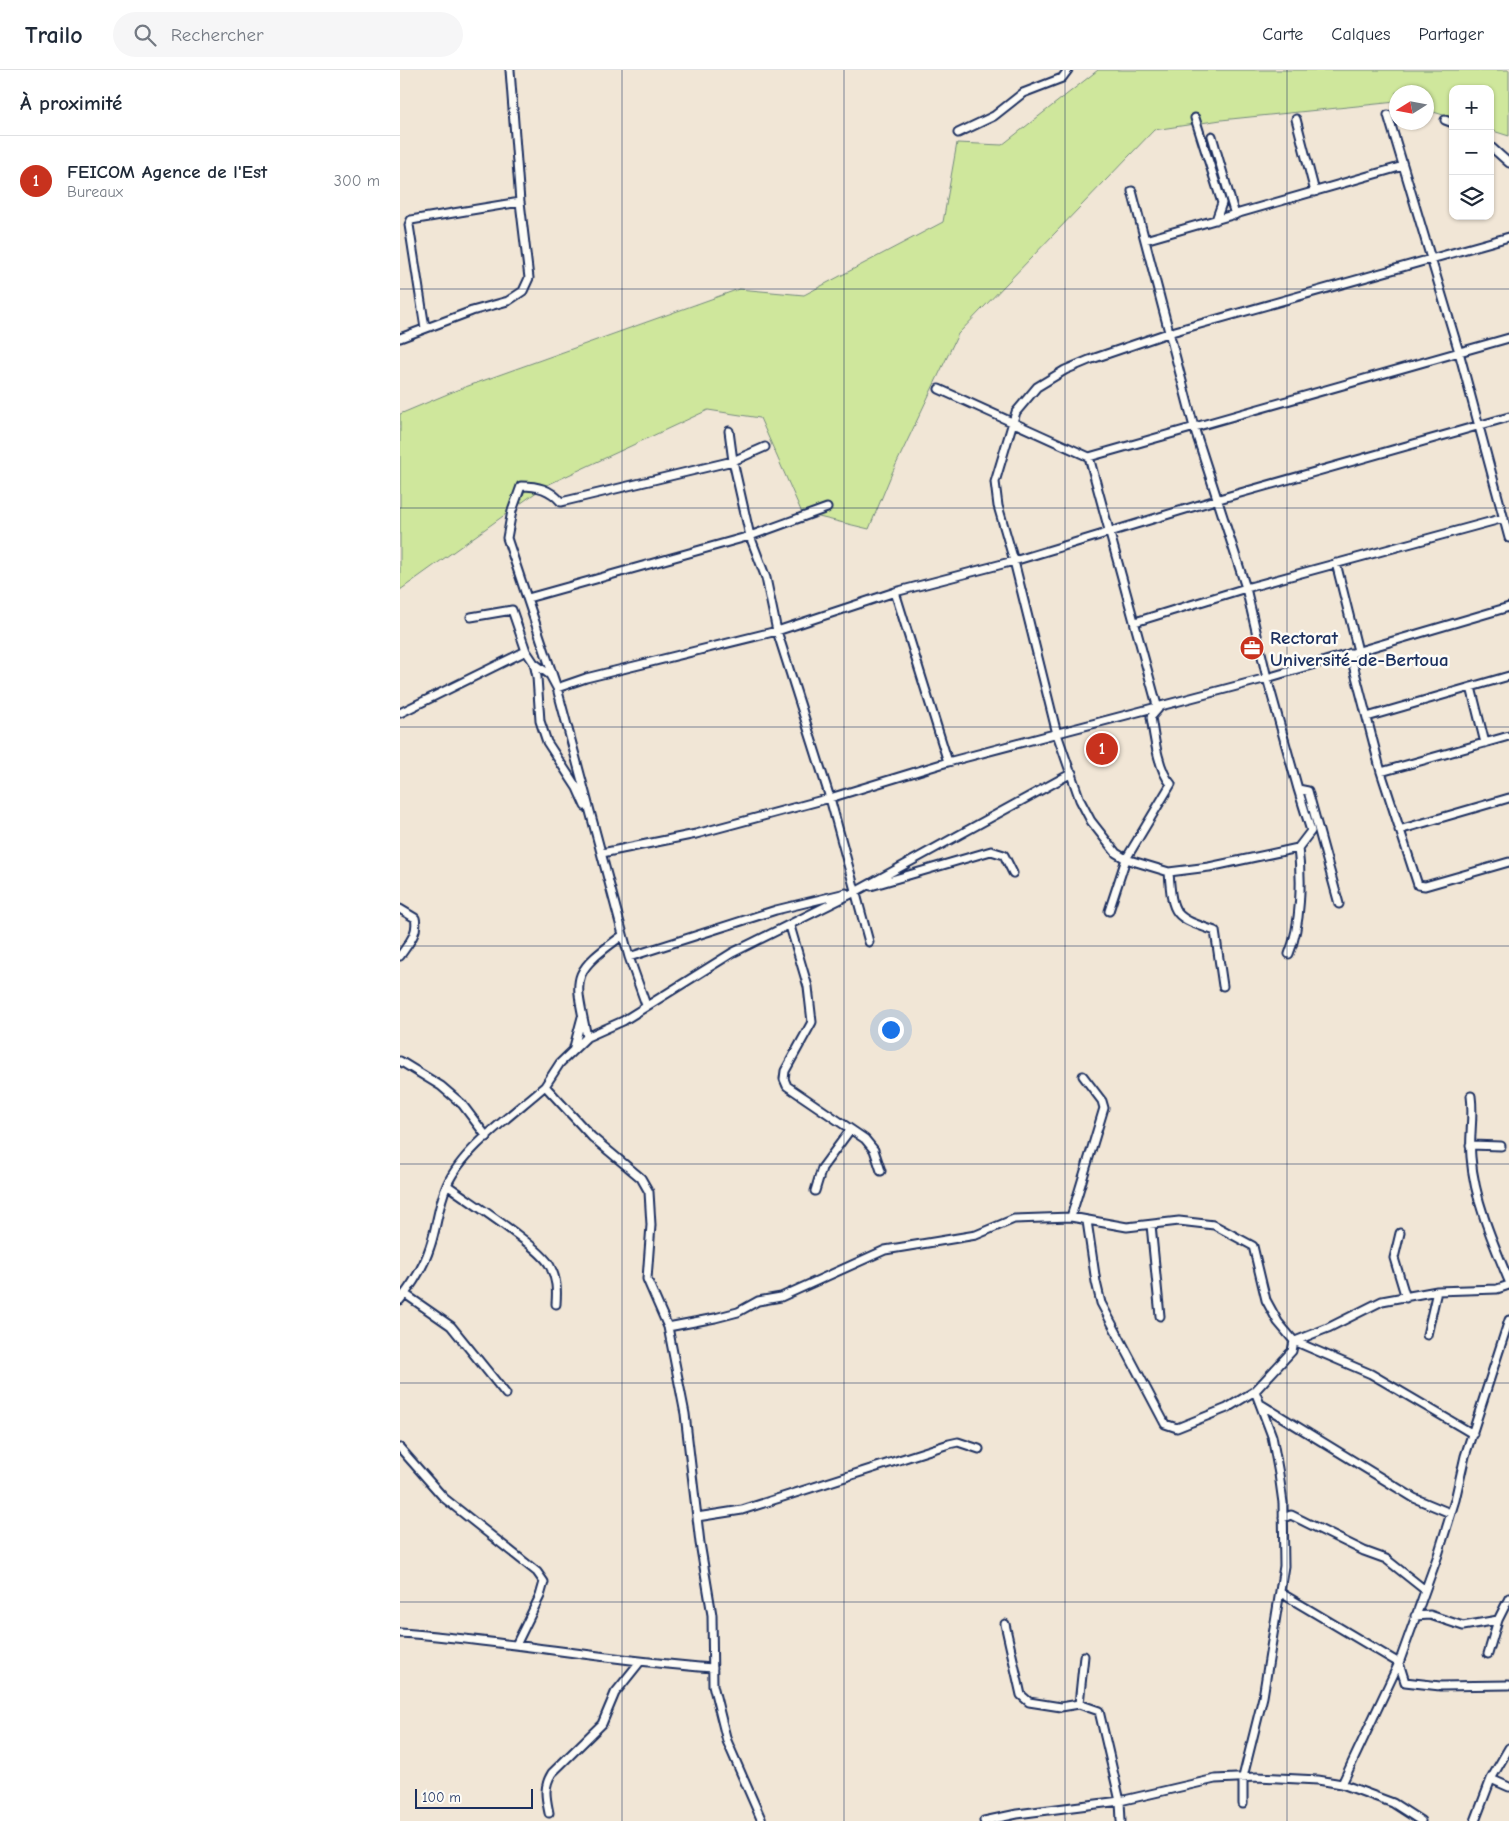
<!DOCTYPE html>
<html lang="fr">
<head>
<meta charset="utf-8">
<style>
	body { margin:0; font-family:"Comic Neue",sans-serif; background:#f6f6f7; color:#1f2937 }
	.controls { position:absolute; right:15px; top:15px; display:grid; overflow:hidden; border-radius:10px; box-shadow:0 1px 4px #0004 }
	.controls button { width:45px; height:45px; display:grid; place-items:center; padding:0; border:0; border-bottom:1px solid #e0e1e3; background:#fff; color:#1f2937; font:25px sans-serif }
	.compass { position:absolute; left:989px; top:15px; width:45px; height:45px; border-radius:50%; background:#fff; box-shadow:0 1px 4px #0004; rotate:259deg }
	.scale { position:absolute; left:15px; bottom:12px; width:118px; box-sizing:border-box; padding-left:5px; border:2px solid #1b2f5e; border-top:0; font-size:14px; line-height:18px; white-space:nowrap; color:#1b2f5e; -webkit-text-stroke:4px #fdfcf7; paint-order:stroke }
	.you { position:absolute; left:490px; top:959px; width:18px; height:18px; margin:-12px; border:4px solid #fff; border-radius:50%; background:#1a73e8; box-shadow:0 0 0 8px #1a73e833 }
	.badge { display:grid; place-items:center; width:32px; height:32px; border-radius:50%; background:#c8321e; color:#fff; font-size:16px; font-weight:700 }
	.pin { position:absolute; translate:-50% -50%; border:2px solid #fff; box-shadow:0 1px 5px #0006 }
	.list { margin:0; padding:0; list-style:none }
	h2 { display:flex; justify-content:space-between; align-items:center; height:65px; margin:0; padding:0 20px; font-size:21px }
	h2 small { font-size:16px; font-weight:400; color:#747a83 }
	.list li { display:grid; grid-template-columns:32px 1fr auto; gap:15px; align-items:center; box-sizing:border-box; height:90px; padding:0 20px; border-top:1px solid #e0e1e3 }
	.list b { display:block; font-size:19px; white-space:nowrap }
	.list p { margin:0; font-size:16px; white-space:nowrap; color:#747a83 }
	.list em { font-size:16px; font-style:normal; color:#747a83 }
	.icon { flex:none; width:28px; height:28px; fill:none; stroke:currentColor; stroke-width:2; stroke-linecap:round; stroke-linejoin:round }
	.map { position:relative; flex:none; width:1109px; height:1751px; overflow:hidden }
	header { display:flex; align-items:center; gap:30px; box-sizing:border-box; height:70px; padding:0 25px; background:#fff; border-bottom:1px solid #e0e1e3 }
	header strong { font-size:24px }
	nav { display:flex; gap:28px; margin-inline-start:auto; font-size:18px }
	.search { width:350px; height:45px; background:#f6f6f7; display:flex; align-items:center; gap:12px; box-sizing:border-box; padding:0 18px; border-radius:28px; color:#747a83; font-size:19px }
	main { display:flex }
	aside { flex:1; background:#fff }
	.map>svg:first-child { display:block }
	.green { fill:#cfe79c; stroke:#758b7d }
	.lines { fill:none; stroke-linecap:round; stroke-linejoin:round }
	.street-casing { stroke:#1b2f5e; stroke-width:11 }
	.street { stroke:#fdfcf7; stroke-width:7 }
	.grid { fill:none; stroke:#1b2f5e; stroke-width:1; stroke-opacity:0.55 }
	.labels { text-anchor:middle; stroke-width:5; stroke-linejoin:round; paint-order:stroke }
	.poi-label { font-size:19px; font-weight:bold; fill:#1b2f5e; stroke:#fdfcf7; text-anchor:start }
</style>
</head>
<body>
<header>
<strong>Trailo</strong>
<div class="search"><svg class="icon" aria-label="search" viewBox="0 0 24 24"><circle cx="10" cy="10" r="6"/><path d="M15 15l6 6"/></svg>Rechercher</div>
<nav><a>Carte</a><a>Calques</a><a>Partager</a></nav>
</header>
<main>
<aside>
<h2>À proximité<small></small></h2>
<ul class="list">
<li><span class="badge">1</span><div><b>FEICOM Agence de l'Est</b><p>Bureaux</p></div><em>300 m</em></li>
</ul>
</aside>
<div class="map">
<svg width="1109" height="1751" viewBox="0 0 1109 1751">
	<rect width="100%" height="100%" fill="#f1e6d6"/>
	<filter id="ink" filterUnits="userSpaceOnUse"><feTurbulence type="fractalNoise" baseFrequency=".02" numOctaves="2"/><feDisplacementMap in="SourceGraphic" scale="10" xChannelSelector="R" yChannelSelector="G"/><feConvolveMatrix kernelMatrix="1 2 1 2 8 2 1 2 1" color-interpolation-filters="sRGB"/></filter>
	<g filter="url(#ink)">
		<path class="green" d="M698,0H1109V66L1090,60V19H1053V48L1027,40L1026,22H996V32L821,50L754,60L558,264L492,403L469,459L402,443L360,348L308,340L145,416L0,520V344L57,320L339,219L404,225L543,152L557,73L602,75Z"/>
		<g class="lines">
			<defs>
				<path id="street" d="M988,45L1059,282L1109,468
					M795,48L822,133L816,150
					M896,49L915,122
					M1045,50L1053,53
					M558,63L594,46L623,23L662,8L668,0
					M812,66L835,145
					M1090,76L1109,93
					M732,121L794,357L846,518L867,608L898,719L908,721L939,834
					M745,170L1003,96
					M25,258L9,155L11,150L120,132
					M0,268L72,241L108,231L123,221L129,208L120,132L110,0
					M539,319L689,387L1109,268
					M329,361L333,391L350,466L366,508L377,561L430,728L469,872
					M689,387L758,639L751,647C754,666 758,700 771,714L726,789L709,841
					M936,493L958,581
					M495,522L548,692
					M128,528L350,466L427,438
					M71,547L112,540L126,581L134,593L137,607L140,651L147,672L177,718L185,736
					M735,552L846,518L1104,448
					M950,583L981,702L1018,815L1025,816L1109,792
					M134,593L150,605L157,618L186,608L377,561L495,522L614,491L819,429L1109,347
					M1071,617L1085,673
					M0,643L126,581
					M967,647L1109,606
					M981,702L1109,666
					M898,719L911,761L898,778L809,797L769,802L726,789L716,783L691,751L680,730L657,664L614,491L598,436L595,412L616,342L637,317L665,300L689,290L768,263L1109,167
					M999,760L1109,728
					M202,783L296,764L430,728L548,692L867,608L1109,537
					M769,802C772,846 774,847 815,861L823,916
					M471,816L591,781L604,785L613,803
					M0,839L15,848C19,863 8,874 0,886
					M390,856L408,917L412,952L385,1001L384,1009L387,1016L465,1069L474,1080L481,1101
					M889,884C901,855 902,809 898,778
					M229,887L376,840L446,823
					M246,935L229,887L157,618L107,468L112,441L121,416C138,416 150,419 161,432L333,391L365,377
					M187,967C174,904 170,904 223,865
					M174,977L182,947
					M0,991L41,1016L62,1034L87,1067
					M1071,1026C1074,1047 1069,1066 1071,1087C1074,1129 1093,1173 1109,1211
					M1070,1075L1101,1076
					M47,1115C67,1130 141,1177 150,1196C157,1209 157,1220 156,1234
					M415,1121L422,1098L450,1060
					M671,1147L704,1038L702,1031L683,1006
					M687,1151L696,1212L701,1233L765,1354L777,1358L827,1338L855,1321L892,1281L894,1271
					M751,1155L760,1246
					M1000,1163L994,1188L1006,1228
					M5,1224L51,1256L106,1324
					M0,1230C12,1215 24,1196 30,1177C37,1157 38,1135 47,1115C63,1078 115,1043 145,1016
					M268,1257L315,1248L338,1242L358,1231L381,1227L485,1180L576,1165L614,1149L671,1147L727,1157L779,1151L814,1155L853,1176L866,1230L878,1252L894,1271L971,1304L1073,1364
					M1027,1265L1037,1221
					M895,1271L928,1258L982,1231L1037,1221L1097,1219L1109,1215
					M862,1335L1014,1428L1050,1443
					M0,1378L44,1428L137,1502L144,1512L140,1526L116,1575
					M297,1447L342,1440L549,1374L558,1372L579,1379
					M883,1448L891,1445L964,1481L986,1489L1025,1520
					M881,1523L999,1593L1005,1612L1040,1616L1109,1615
					M1015,1546L1030,1545L1063,1556L1098,1550
					M605,1554L621,1625L629,1632L661,1637L679,1634L699,1641L720,1731L721,1751
					M0,1563C105,1570 208,1591 313,1598
					M1088,1584L1098,1550L1109,1528
					M679,1634L684,1586
					M1091,1709L1109,1717
					M942,1714L999,1593L1038,1485L1055,1430L1065,1386L1109,1250
					M843,1734V1707L863,1627L884,1496L883,1433L879,1404L872,1366L855,1321
					M149,1743C146,1728 143,1717 152,1703L202,1654L215,1623L239,1593
					M362,1751L327,1671L313,1615L312,1545L300,1473L285,1344L268,1257L247,1209L251,1155L249,1122L241,1108L192,1067L145,1016L160,993L187,967L223,951L332,883L457,821L672,703
					M584,1751L617,1744L720,1731L815,1709L857,1707L918,1710L942,1714L993,1733L1021,1751
					M1075,1751L1091,1709L1109,1678"/>
			</defs>
			<use href="#street" class="street-casing"/>
			<use href="#street" class="street"/>
		</g>
	</g>
	<path class="grid" d="M222,0V1751M444,0V1751M665,0V1751M887,0V1751M0,219H1109M0,438H1109M0,657H1109M0,876H1109M0,1094H1109M0,1313H1109M0,1532H1109"/>
	<defs>
		<symbol id="office-disc" viewBox="-11 -11 22 22"><circle r="9.5" fill="#c8321e" stroke="#fdfcf7"/><path d="M-6-3h4V-5.5h4V-3h4V5H-6ZM-1-4.5V-3h2v-1.5ZM-6 0V1H6V0Z" fill="#fff"/></symbol>
	</defs>
	<g fill-rule="evenodd">
		<use href="#office-disc" x="838" y="564" width="28" height="28"/>
	</g>
	<g class="labels">
		<g class="poi-label">
			<text x="870" y="574">Rectorat<tspan x="870" dy="22">Université-de-Bertoua</tspan></text>
		</g>
	</g>
</svg>
<div class="controls">
<button>+</button>
<button>−</button>
<button><svg class="icon" aria-label="layers" viewBox="0 0 24 24"><path d="M12 4l9 5-9 5-9-5zM3 14l9 5 9-5"/></svg></button>
</div>
<svg class="compass" viewBox="-18 -18 36 36"><path d="M0-13l5 13h-10z" fill="#e53935"/><path d="M0 13l5-13h-10z" fill="#747a83"/></svg>
<div class="scale">100 m</div>
<div class="you"></div>
<div class="pin badge" style="left:702px;top:679px">1</div>
</div>
</main>
</body>
</html>
